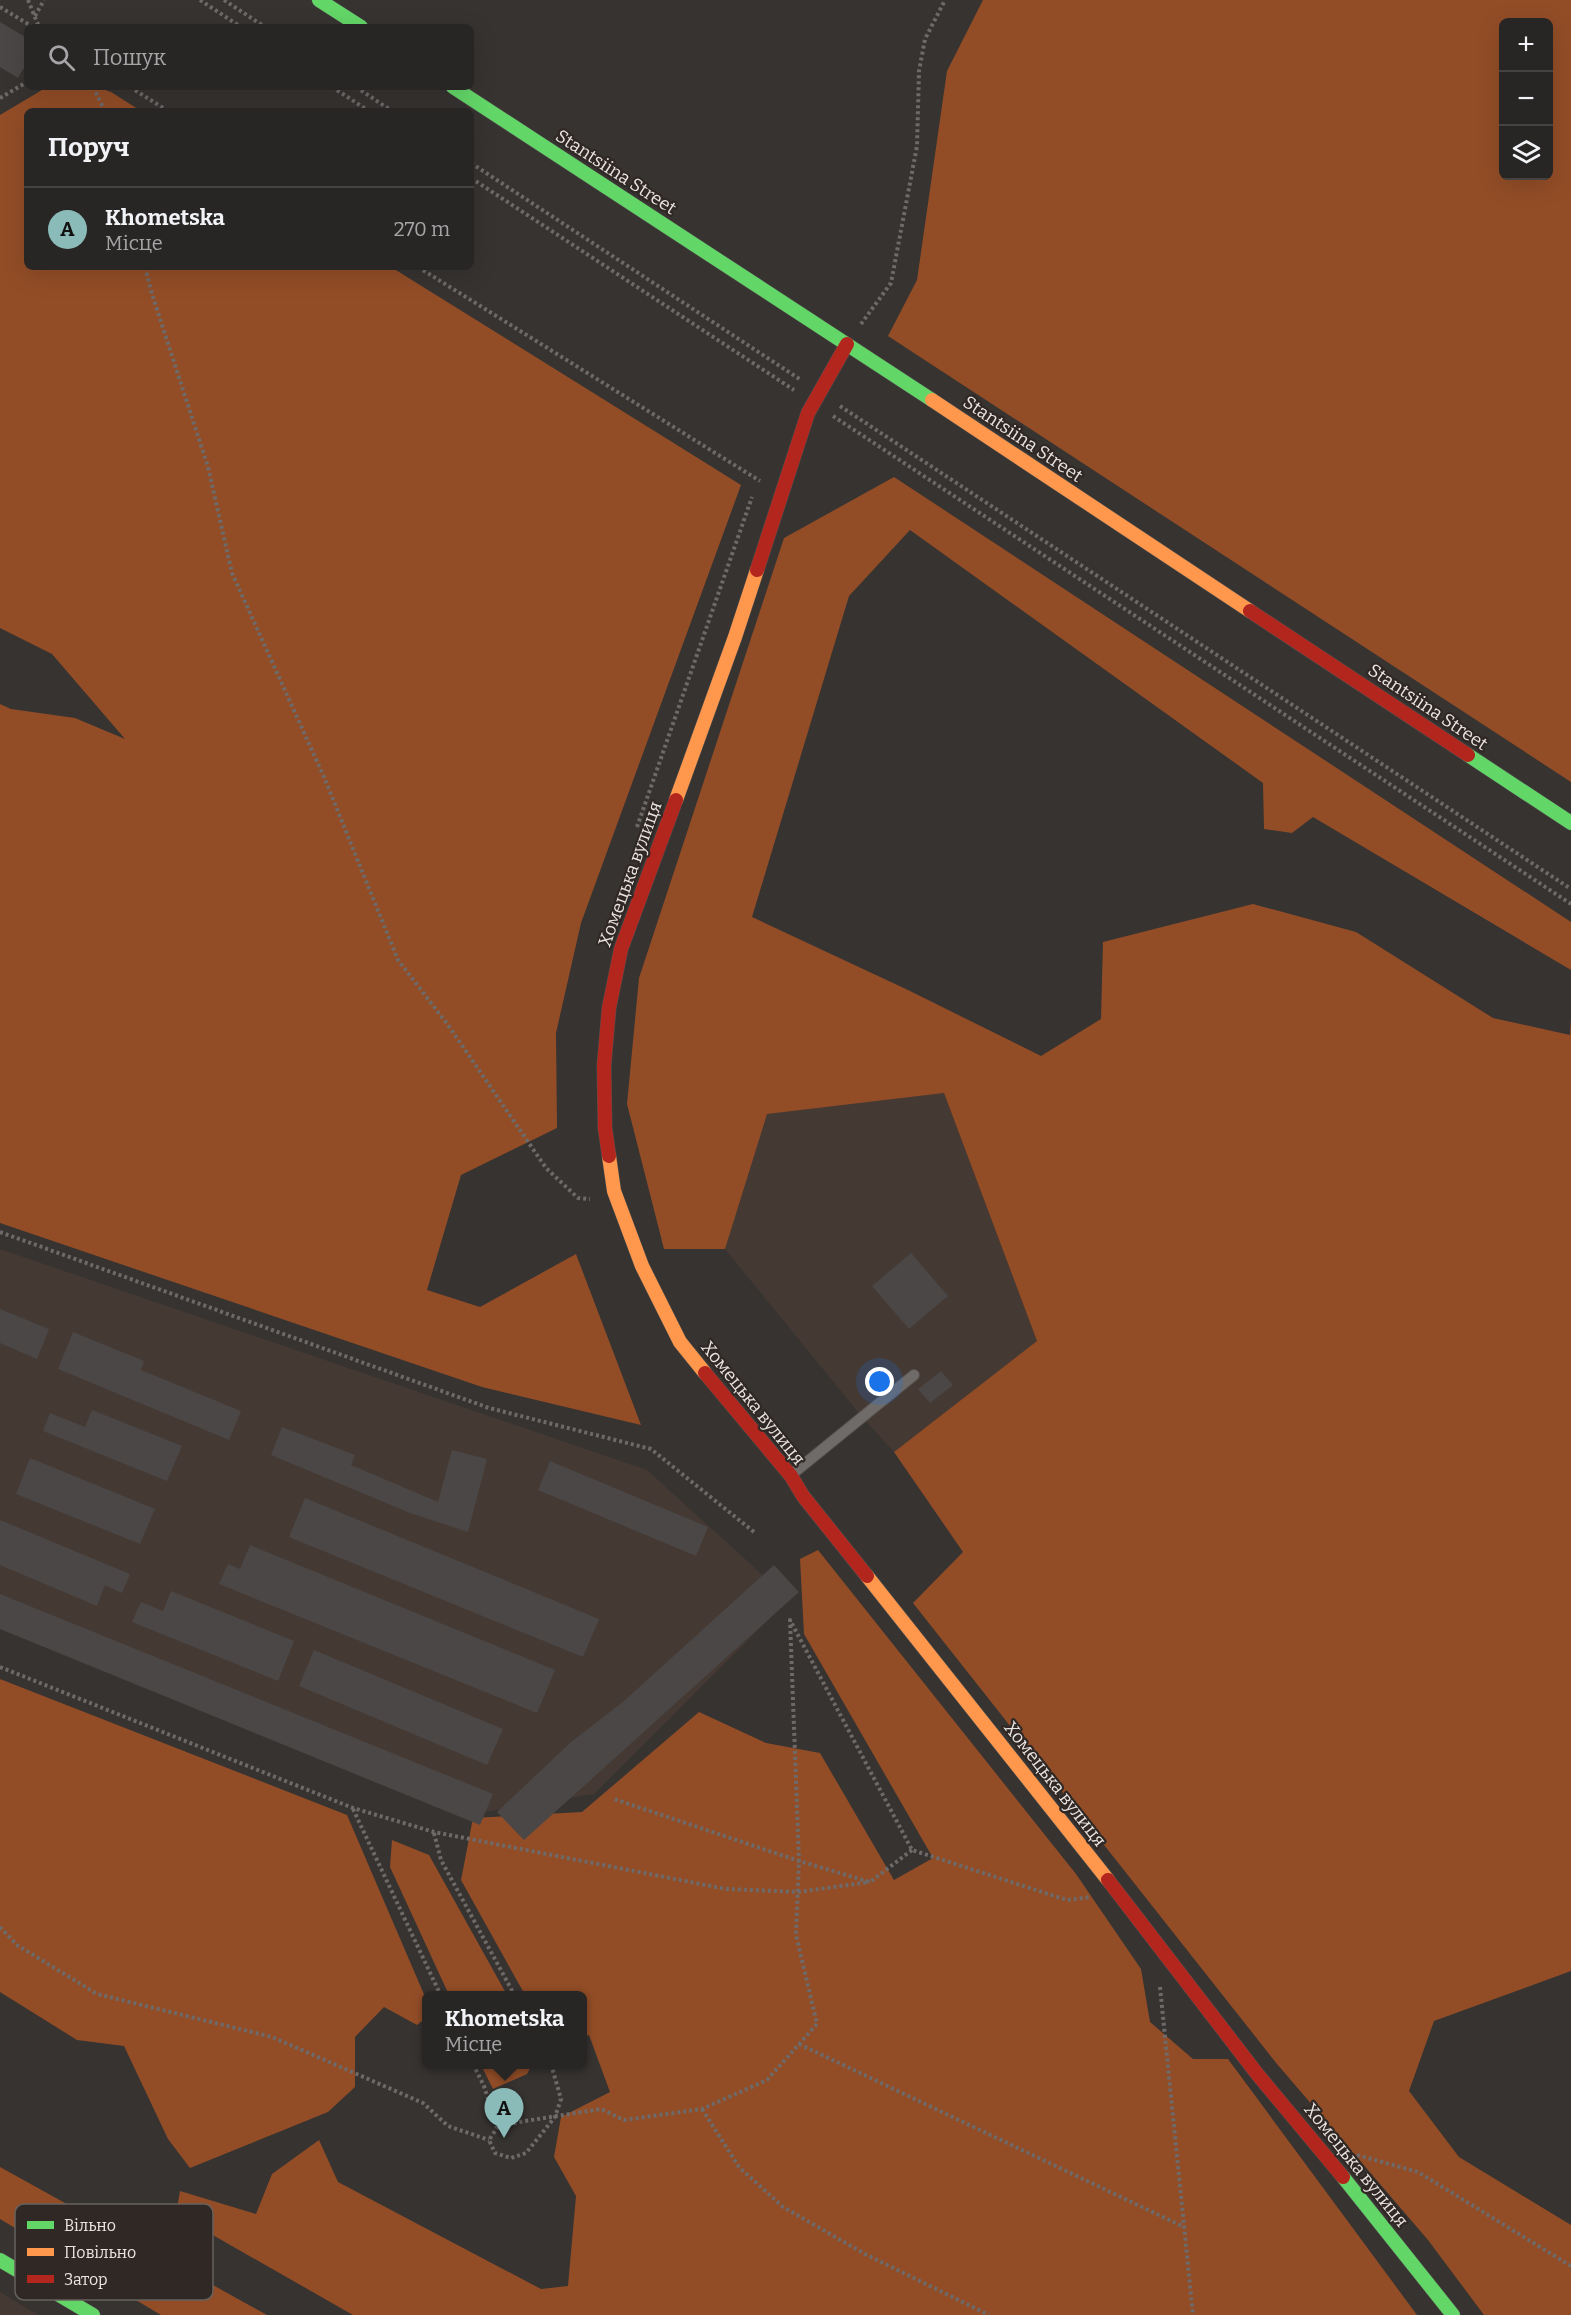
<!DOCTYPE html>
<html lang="uk">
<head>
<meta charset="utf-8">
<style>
	body { margin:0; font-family:Bitter,serif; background:#302e2d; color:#f1f3f6 }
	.controls { position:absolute; right:18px; top:18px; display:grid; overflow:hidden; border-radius:9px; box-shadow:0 6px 24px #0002 }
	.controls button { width:54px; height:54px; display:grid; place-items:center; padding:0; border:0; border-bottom:2px solid #444342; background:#282625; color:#f1f3f6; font:30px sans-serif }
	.you { position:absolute; left:880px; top:1382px; width:21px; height:21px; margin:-15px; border:4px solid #fff; border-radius:50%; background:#1a73e8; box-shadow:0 0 0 9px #1a73e833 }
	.badge { display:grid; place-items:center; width:39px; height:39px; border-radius:50%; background:#8bbbb9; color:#111; font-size:20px; font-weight:700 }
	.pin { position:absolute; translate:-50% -50px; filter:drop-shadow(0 2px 3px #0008) }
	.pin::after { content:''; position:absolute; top:32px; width:21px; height:18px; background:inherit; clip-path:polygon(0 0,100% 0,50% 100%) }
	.popup { position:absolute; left:422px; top:1991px; width:165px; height:78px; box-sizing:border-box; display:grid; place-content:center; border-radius:9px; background:#282625; filter:drop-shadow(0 2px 4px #0005); font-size:20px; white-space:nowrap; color:#a5a5a7 }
	.popup b { font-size:22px; color:#f1f3f6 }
	.popup::after { content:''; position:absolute; left:50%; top:100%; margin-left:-12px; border:12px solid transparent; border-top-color:#282625 }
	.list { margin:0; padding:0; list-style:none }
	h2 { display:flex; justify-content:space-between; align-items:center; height:78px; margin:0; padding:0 24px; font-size:26px }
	h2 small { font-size:20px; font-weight:400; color:#a5a5a7 }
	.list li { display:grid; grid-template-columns:39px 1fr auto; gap:18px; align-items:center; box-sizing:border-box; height:84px; padding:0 24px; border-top:2px solid #444342 }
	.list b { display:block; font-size:22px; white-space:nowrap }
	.list p { margin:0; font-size:20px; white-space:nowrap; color:#a5a5a7 }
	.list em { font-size:20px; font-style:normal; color:#a5a5a7 }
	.icon { flex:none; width:33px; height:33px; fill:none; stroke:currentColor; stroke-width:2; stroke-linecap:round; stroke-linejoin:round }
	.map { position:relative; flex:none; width:1571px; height:2315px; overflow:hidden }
	.search { position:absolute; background:#282625; box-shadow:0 6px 24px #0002; left:24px; top:24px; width:450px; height:66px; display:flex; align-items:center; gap:15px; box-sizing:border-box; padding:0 21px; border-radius:9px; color:#a5a5a7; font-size:22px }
	.panel { position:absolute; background:#282625; box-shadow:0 6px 24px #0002; left:24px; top:108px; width:450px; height:162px; border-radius:9px }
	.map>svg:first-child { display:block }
	.built { fill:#453933 }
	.forest { fill:#924d27; fill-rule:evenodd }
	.building { fill:#4a4746 }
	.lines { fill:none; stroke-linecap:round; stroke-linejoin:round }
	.lane-casing { stroke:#53504e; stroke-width:12 }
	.fast-casing { stroke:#53504e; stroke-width:15 }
	.slow-casing { stroke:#53504e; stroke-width:15 }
	.jam-casing { stroke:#53504e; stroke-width:15 }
	.path { stroke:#6d6a69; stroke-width:4; stroke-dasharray:3 3; stroke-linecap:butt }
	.lane { stroke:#6e6b69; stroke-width:10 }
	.fast { stroke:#63d668; stroke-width:14 }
	.slow { stroke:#ff974d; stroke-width:14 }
	.jam { stroke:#b3261e; stroke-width:14 }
	.labels { text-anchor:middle; stroke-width:4.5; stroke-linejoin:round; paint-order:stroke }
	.street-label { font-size:18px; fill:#eae5e2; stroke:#2f2825 }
	.key { fill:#2f2825; stroke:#67615e; stroke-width:1.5 }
	.key-label { font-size:16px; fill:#eae5e2 }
</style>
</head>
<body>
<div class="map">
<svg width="1571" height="2315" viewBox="0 0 1571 2315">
	<rect width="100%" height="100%" fill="#363331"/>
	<path class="built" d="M944,1093L1037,1341L894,1452L862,1417L725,1249L766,1114Z
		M0,1249L647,1470L789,1599L594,1794L460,1816L0,1629Z
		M0,2292L38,2315H0Z"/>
	<path class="forest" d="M983,0H1571V782L888,336L917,280L947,71ZM1504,22H1548V176H1504Z
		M47,87H96L111,92L141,111H27V267H391L741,485L581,923L556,1033L557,1128L461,1175L427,1290L480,1307L576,1254L641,1425L482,1387L0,1223V704L11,709L75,718L125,739L52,654L0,628V115Z
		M894,477L1571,922V970L1313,817L1292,833L1264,829L1263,783L910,530L849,596L752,917L908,990L1041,1056L1101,1019L1103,942L1253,904L1356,932L1493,1018L1570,1035L1571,1018V1971L1434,2021L1409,2091L1459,2157L1571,2225V2315H1484L1428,2240L1277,2064L913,1603L963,1552L894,1452L1037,1341L944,1093L767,1114L725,1249H664L627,1104L639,978L784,538Z
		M818,1550L1076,1874L1141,1969L1150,2022L1193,2059H1228L1417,2315H353L176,2214L180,2191L256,2214L272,2174L319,2140L338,2182L541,2289L568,2286L576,2196L554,2157L561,2117L610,2092L589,2035L582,2038V1996L525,1995L461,1880L473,1818L582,1812L699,1712L766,1743L820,1753L894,1880L933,1858L804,1634L800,1559Z
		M0,1679L347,1815L426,1999V2018L417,2025L384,2007L355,2037V2087L328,2112L190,2168L168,2139L124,2046L77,2040L0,1992Z
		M392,1840L429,1855L507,1995H449L390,1867Z
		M481,2065H532L527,2074L493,2089Z
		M0,2167L267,2315H161L0,2219Z"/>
	<path class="building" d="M0,22L27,38V63L18,78L0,67Z
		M911,1253L948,1296L909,1329L872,1286Z
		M0,1309L49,1329L37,1359L0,1343Z
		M73,1332L144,1361L141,1370L241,1411L229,1440L58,1369Z
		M941,1371L953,1385L930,1403L918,1389Z
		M92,1410L182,1446L167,1481L43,1431L50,1413L85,1427Z
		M282,1427L355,1455L351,1465L438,1502L452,1450L487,1459L468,1532L410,1513L271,1455Z
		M30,1458L155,1509L140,1544L16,1494Z
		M550,1461L708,1527L696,1556L538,1490Z
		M305,1498L599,1619L583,1657L289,1537Z
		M0,1520L130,1574L122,1593L105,1585L97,1606L0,1565Z
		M250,1545L555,1670L537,1713L219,1584L228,1564L240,1569Z
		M774,1565L799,1592L524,1840L497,1812L571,1742L624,1701Z
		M171,1591L294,1641L278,1681L132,1622L141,1602L163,1611Z
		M0,1594L493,1794L480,1825L0,1629Z
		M314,1650L503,1729L487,1765L299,1686Z"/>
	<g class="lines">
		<defs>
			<path id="lane" d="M791,1475L914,1375"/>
			<path id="fast" d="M319,0L361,27
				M453,87L932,400
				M1468,755L1571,823
				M1343,2177L1453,2315
				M0,2260L93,2315"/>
			<path id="slow" d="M932,400L1250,611
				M676,800L735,637L757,570
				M609,1156L614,1191L642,1266L680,1342L705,1373
				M867,1576L1108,1880"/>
			<path id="jam" d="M757,570L808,413L847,344
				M1250,611L1468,755
				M609,1156L605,1128L604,1066L609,1008L621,949L676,800
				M705,1373L791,1476L803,1496L867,1576
				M1108,1880L1258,2075L1343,2177"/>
		</defs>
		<use href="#lane" class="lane-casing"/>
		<use href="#fast" class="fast-casing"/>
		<use href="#slow" class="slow-casing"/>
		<use href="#jam" class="jam-casing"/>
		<path class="path" d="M28,0L39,27
			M200,0L241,27
			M224,0L265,27
			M0,7L33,27
			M35,16L44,0
			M93,87L105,111
			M130,87L168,111
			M332,87L369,111
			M356,87L392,111
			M0,98L27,82
			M471,163L801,380
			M471,178L794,390
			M145,267L152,294L208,467L232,573L324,777L398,960L448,1025L546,1168L578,1198L590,1199
			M418,267L760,481
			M861,324L891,283L917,146L919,71L925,39L945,0
			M840,406L1571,889
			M833,416L1571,904
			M637,827L752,497
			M0,1232L489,1408L651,1449L754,1532
			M0,1667L353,1808L434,1832L726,1889L798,1892L870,1882
			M353,1809L441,1996
			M434,1833L441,1860L515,1996
			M912,1850L870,1882L799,1861L790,1620L912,1850L1067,1900L1091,1897
			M0,1927L17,1945L97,1994L272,2037L423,2103L448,2126L489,2140
			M1160,1987L1193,2315
			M799,2044L1184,2227
			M473,2064L484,2086L497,2128
			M551,2064L561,2099L555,2117L526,2153L511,2158L495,2153L489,2140L497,2128L519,2122L601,2109L624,2120L702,2109L767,2080L817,2024L796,1935L799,1861L614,1799
			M702,2109L739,2167L783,2207L865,2254L989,2315
			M1357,2155L1418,2172L1571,2266"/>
		<use href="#lane" class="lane"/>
		<use href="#fast" class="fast"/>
		<use href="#slow" class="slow"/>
		<use href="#jam" class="jam"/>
	</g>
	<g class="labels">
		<g class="street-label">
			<text transform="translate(616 172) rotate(33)" y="6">Stantsiina Street</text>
			<text transform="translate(1023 439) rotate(34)" y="6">Stantsiina Street</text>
			<text transform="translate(1428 707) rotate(34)" y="6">Stantsiina Street</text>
			<text transform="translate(630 874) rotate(-70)" y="6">Хомецька вулиця</text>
			<text transform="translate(753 1403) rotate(51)" y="6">Хомецька вулиця</text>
			<text transform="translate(1055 1784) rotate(52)" y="6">Хомецька вулиця</text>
			<text transform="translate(1356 2165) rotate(51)" y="6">Хомецька вулиця</text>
		</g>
	</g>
	<rect x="15" y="2204" width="198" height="96" rx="9" class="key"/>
	<rect x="27" y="2221" width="27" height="8" fill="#63d668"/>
	<rect x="27" y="2248" width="27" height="8" fill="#ff974d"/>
	<rect x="27" y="2275" width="27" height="8" fill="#b3261e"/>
	<g class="key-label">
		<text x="64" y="2231">Вільно</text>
		<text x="64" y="2258">Повільно</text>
		<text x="64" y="2285">Затор</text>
	</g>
</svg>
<div class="controls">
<button>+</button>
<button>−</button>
<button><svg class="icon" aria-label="layers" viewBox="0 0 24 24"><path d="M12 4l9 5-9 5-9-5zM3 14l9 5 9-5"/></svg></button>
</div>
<div class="you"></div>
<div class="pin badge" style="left:504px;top:2138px">A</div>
<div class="popup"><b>Khometska</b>Місце</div>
<div class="search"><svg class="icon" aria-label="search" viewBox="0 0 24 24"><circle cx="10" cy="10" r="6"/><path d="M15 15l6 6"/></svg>Пошук</div>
<section class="panel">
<h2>Поруч<small></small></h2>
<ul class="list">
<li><span class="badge">A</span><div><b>Khometska</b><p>Місце</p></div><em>270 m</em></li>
</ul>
</section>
</div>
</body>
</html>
